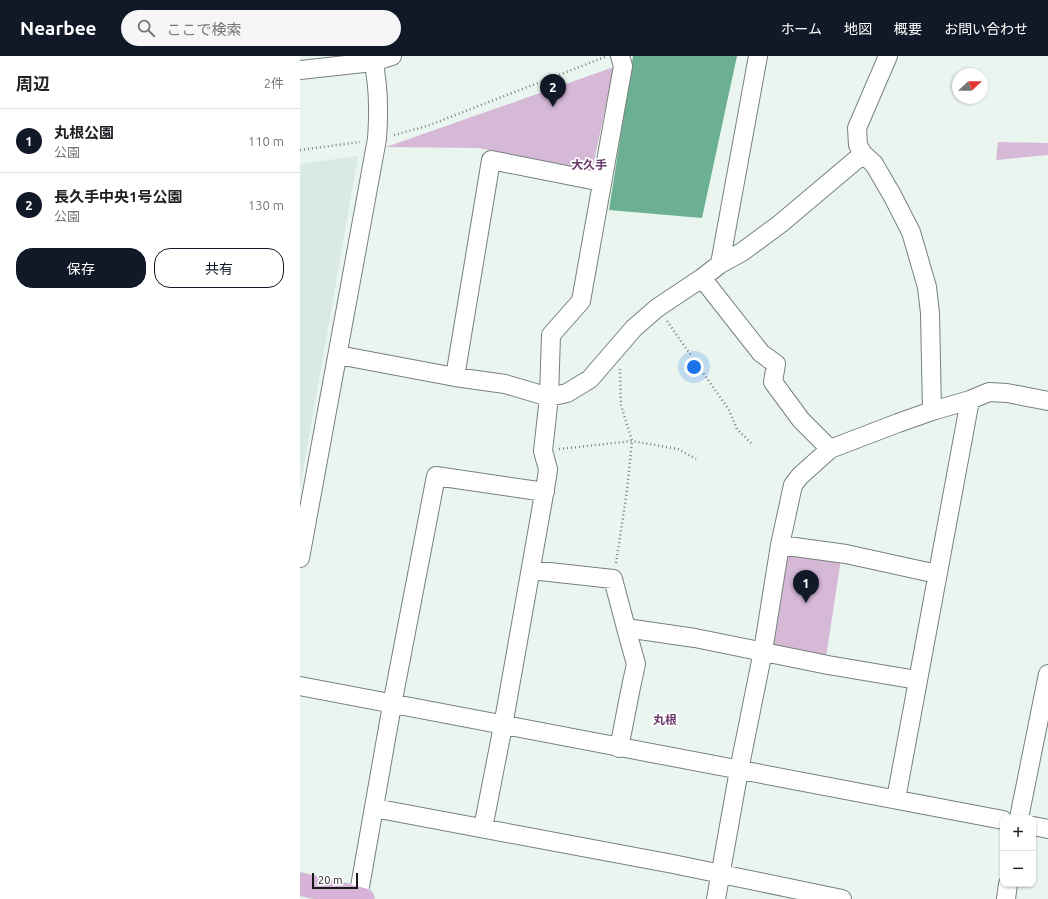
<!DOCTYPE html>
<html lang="ja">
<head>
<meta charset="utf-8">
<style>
	body { margin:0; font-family:Ubuntu,"Noto Sans JP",sans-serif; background:#f6f6f6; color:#202124 }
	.controls { position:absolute; right:12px; bottom:12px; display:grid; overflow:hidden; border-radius:8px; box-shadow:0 1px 3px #0004 }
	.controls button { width:36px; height:36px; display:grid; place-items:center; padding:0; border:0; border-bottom:1px solid #e0e0e0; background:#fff; color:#202124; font:20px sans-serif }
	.compass { position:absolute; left:652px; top:12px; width:36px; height:36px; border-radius:50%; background:#fff; box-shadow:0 1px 3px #0004; rotate:68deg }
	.scale { position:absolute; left:12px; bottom:10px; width:46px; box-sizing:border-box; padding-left:4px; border:2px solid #161a18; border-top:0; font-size:11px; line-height:14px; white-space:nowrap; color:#161a18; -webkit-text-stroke:3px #fff; paint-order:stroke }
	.you { position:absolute; left:394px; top:311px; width:14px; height:14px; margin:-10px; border:3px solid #fff; border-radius:50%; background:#1a73e8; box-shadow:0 0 0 6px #1a73e833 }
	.badge { display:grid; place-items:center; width:26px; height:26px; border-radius:50%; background:#111827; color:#fff; font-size:13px; font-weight:700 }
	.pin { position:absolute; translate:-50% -33px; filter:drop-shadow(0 1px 2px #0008) }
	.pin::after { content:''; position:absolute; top:21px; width:14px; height:12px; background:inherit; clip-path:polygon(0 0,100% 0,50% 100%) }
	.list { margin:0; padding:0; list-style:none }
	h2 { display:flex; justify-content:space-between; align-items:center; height:52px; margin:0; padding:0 16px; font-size:17px }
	h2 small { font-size:13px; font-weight:400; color:#757577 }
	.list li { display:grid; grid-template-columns:26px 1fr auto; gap:12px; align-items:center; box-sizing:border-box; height:64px; padding:0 16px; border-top:1px solid #e0e0e0 }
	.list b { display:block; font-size:15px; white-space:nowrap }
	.list p { margin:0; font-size:13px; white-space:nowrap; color:#757577 }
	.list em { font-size:13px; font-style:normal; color:#757577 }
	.actions { display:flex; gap:8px; padding:12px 16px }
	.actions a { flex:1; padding:9px 0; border:1px solid #111827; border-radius:16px; text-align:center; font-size:14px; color:#111827 }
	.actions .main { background:#111827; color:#fff }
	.icon { flex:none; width:22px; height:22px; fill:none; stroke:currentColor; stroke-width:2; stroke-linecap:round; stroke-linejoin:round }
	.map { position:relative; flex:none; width:748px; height:843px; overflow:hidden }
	header { display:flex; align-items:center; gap:24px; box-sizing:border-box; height:56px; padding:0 20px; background:#111827; color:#fff }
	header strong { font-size:19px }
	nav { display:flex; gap:22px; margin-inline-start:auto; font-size:14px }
	.search { width:280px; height:36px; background:#f6f6f6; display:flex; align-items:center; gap:10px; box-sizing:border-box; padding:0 14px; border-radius:22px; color:#757577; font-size:15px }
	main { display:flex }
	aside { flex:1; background:#fff }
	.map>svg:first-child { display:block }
	.built { fill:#d8eae1 }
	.green { fill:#d6b8d7 }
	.water { fill:#6bb092 }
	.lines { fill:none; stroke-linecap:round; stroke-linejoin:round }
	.minor-casing { stroke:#77817c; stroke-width:20 }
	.major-casing { stroke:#d0d1d1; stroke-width:24 }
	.path { stroke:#7a817e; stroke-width:2.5; stroke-dasharray:1 3; stroke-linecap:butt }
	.minor { stroke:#fff; stroke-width:18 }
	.major { stroke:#d7b2d9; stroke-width:22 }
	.labels { text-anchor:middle; stroke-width:3.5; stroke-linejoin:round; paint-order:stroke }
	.quarter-label { font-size:12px; font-weight:bold; fill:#6c3b6e; stroke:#fff }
</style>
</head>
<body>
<header>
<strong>Nearbee</strong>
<div class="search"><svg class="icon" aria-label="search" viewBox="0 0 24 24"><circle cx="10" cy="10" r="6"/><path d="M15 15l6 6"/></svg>ここで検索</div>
<nav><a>ホーム</a><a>地図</a><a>概要</a><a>お問い合わせ</a></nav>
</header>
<main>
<aside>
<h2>周辺<small>2件</small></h2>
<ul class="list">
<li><span class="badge">1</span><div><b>丸根公園</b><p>公園</p></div><em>110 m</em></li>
<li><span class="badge">2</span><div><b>長久手中央1号公園</b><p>公園</p></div><em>130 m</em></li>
</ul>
<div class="actions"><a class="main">保存</a><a>共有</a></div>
</aside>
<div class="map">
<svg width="748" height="843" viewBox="0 0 748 843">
	<rect width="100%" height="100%" fill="#eaf5f0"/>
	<path class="built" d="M58,100L0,433V108Z"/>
	<path class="green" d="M314,11L292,115L179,92L86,91Z
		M698,86L748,87V99L696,104Z
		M486,493L541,503L526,601L469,591Z"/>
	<path class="water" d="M333,0H437L402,162L309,154Z"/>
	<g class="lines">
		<defs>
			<path id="minor" d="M588,0L557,72L558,89L563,98L574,108L592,139L611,176L627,231L630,257L632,355
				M0,14L73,6L92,0
				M420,208L458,0
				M402,222L461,297L476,308L473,326L501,364L530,393
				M38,299L155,321L205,328L249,341L267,337L290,323L334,272L357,252L402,222L420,208L442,196L480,168L563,98
				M155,321L191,104L302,126
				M480,489L546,498L637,518
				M0,502L77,83C79,56 79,27 72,0
				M231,514L313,523L326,572
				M0,630L703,764
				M319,692L331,631L336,608L326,572L395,582L528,609L617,624
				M596,743L670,344
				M74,752L373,808L542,843
				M719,762L748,618
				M733,770L748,773
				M183,772L203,670L247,421L248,413L243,395L249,341L251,279L281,245L323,10L320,0
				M58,842L92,649L136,420L245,436
				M416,843L439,714L463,595L480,489L493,429L500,420L530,393L598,367L632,355L670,344L689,336L707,337L748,345
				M706,843L708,828"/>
			<path id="major" d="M0,828L63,843"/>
		</defs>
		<use href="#minor" class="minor-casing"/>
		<use href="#major" class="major-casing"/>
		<path class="path" d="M94,79L127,70L305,1
			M0,94L60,86
			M367,265L429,354L437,373L452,388
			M259,393L332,385L378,393L396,403
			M316,507L327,435L332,385L321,349L320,313"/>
		<use href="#minor" class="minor"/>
		<use href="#major" class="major"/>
	</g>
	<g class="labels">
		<g class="quarter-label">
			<text x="289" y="113">大久手</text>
			<text x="365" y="668">丸根</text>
		</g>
	</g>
</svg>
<div class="controls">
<button>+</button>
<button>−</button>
</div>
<svg class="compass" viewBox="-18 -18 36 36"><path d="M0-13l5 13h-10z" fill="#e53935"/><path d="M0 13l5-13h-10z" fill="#757577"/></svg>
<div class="scale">20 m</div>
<div class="you"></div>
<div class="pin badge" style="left:506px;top:547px">1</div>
<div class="pin badge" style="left:253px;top:51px">2</div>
</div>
</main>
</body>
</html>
